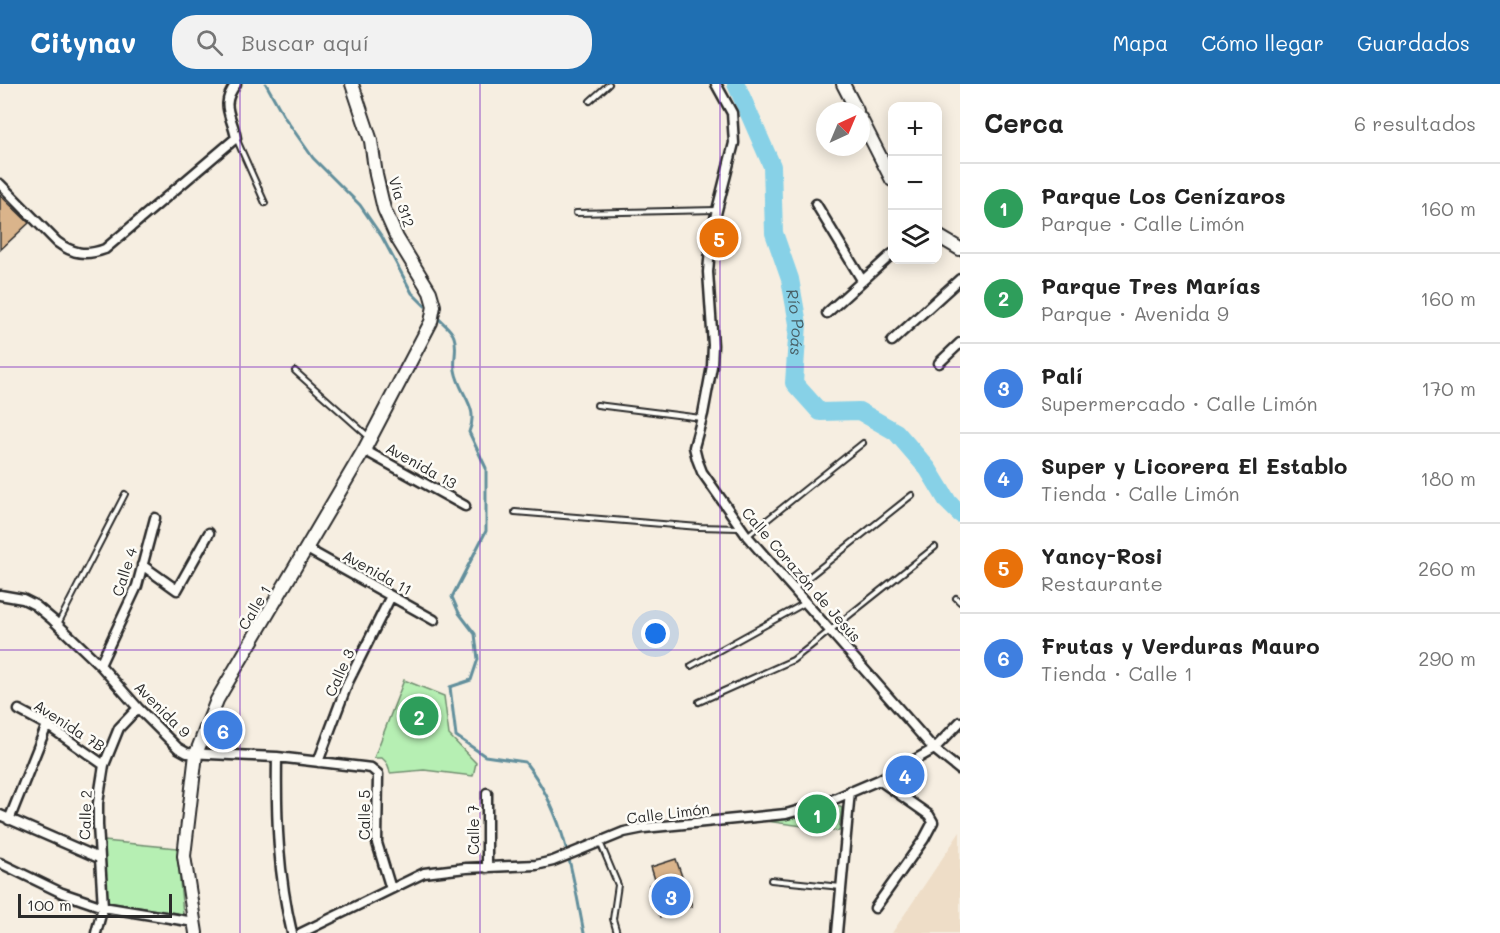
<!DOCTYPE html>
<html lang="es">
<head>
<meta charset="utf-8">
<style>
	body { margin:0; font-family:Mali,sans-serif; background:#f2f2f2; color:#222 }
	.controls { position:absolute; right:18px; top:18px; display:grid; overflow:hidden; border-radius:12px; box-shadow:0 3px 15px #0003 }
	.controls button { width:54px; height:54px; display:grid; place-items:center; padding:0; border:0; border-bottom:2px solid #e0e0e0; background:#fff; color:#222; font:30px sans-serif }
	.compass { position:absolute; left:816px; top:18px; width:54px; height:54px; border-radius:50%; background:#fff; box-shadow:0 3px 15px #0003; rotate:44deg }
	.scale { position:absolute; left:18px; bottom:15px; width:154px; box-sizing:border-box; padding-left:6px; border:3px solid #2b2b2b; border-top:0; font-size:16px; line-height:21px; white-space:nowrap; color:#2b2b2b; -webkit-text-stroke:4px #fdfcf7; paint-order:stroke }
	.you { position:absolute; left:656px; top:550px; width:21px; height:21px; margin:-15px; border:4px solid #fff; border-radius:50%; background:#1a73e8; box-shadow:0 0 0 9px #1a73e833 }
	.badge { display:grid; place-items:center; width:39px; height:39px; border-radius:50%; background:#1f6fb2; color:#fff; font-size:20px; font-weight:700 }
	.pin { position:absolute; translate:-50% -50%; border:3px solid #fff; box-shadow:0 2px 6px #0006 }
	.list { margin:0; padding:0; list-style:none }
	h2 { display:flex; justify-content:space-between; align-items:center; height:78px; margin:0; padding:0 24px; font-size:26px }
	h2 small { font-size:20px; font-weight:400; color:#767676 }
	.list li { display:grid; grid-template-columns:39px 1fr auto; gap:18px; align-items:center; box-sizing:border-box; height:90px; padding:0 24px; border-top:2px solid #e0e0e0 }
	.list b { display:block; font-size:22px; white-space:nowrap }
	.list p { margin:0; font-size:20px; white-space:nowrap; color:#767676 }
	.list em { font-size:20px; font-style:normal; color:#767676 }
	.icon { flex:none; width:33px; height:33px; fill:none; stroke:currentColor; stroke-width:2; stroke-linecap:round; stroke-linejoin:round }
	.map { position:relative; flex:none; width:960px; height:849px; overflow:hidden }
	header { display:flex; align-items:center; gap:36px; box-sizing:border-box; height:84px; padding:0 30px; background:#1f6fb2; color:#fff }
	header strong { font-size:28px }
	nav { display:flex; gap:33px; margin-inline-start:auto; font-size:21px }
	.search { width:420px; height:54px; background:#f2f2f2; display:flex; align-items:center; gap:15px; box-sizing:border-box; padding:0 21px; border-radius:24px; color:#767676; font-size:22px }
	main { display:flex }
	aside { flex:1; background:#fff }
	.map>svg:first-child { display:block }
	.built { fill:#eeddc7 }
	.green { fill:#b6efb3; stroke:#708d6f; stroke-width:1.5 }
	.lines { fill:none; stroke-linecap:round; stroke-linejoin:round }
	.stream { stroke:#628f9c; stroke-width:3 }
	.river { stroke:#87d1e7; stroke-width:18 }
	.building { fill:#dab48b; stroke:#2b2b2b; stroke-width:1.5 }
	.lane-casing { stroke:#2b2b2b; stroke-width:8 }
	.street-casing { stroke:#2b2b2b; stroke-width:13 }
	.secondary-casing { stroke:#2b2b2b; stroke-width:16 }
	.lane { stroke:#fdfcf7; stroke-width:4 }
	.street { stroke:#fdfcf7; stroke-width:8 }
	.secondary { stroke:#fdfcf7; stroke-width:12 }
	.grid { fill:none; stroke:#7b2cbf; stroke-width:1.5; stroke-opacity:0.55 }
	.labels { text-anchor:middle; stroke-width:5; stroke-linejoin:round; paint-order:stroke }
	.street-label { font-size:15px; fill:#2b2b2b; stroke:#fdfcf7 }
	.water-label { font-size:16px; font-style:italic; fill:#475d63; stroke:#fdfcf7 }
</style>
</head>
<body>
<header>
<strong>Citynav</strong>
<div class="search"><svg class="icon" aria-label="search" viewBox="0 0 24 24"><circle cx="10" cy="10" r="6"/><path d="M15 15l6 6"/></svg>Buscar aquí</div>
<nav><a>Mapa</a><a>Cómo llegar</a><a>Guardados</a></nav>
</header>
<main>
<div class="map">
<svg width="960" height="849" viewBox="0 0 960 849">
	<rect width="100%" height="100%" fill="#f6eee1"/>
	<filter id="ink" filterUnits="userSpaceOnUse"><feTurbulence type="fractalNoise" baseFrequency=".0167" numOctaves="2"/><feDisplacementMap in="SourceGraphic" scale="12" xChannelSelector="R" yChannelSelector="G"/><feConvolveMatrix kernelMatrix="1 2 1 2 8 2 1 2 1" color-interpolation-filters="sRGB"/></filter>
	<g filter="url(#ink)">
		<path class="built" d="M960,748V849H892Z"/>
		<path class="green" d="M404,596L444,612L449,651L476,679L473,692L424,686L390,689C389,683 388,679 382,674H374Z
			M836,721L842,724L839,747L766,737Z
			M104,757L177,764L183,830L106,818Z"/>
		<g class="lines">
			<path class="stream" d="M266,0L285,34L313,74L360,121L382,153L412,209L425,222
				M439,235C444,240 452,246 454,253C458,264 453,275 455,286C459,311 480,322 469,348L486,384V447L452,513L459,529L475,550L478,575L471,596L450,603L456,652L485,672L525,678C565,729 572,788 584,849"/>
			<path class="river" id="s1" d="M736,0L772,82L774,149L790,195L798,240L794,299L820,328L859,327L896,348L928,385L948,418L960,430"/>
		</g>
		<path class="building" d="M0,111L29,139L0,166Z
			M676,775L692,822L660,833L649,801L656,799L651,783Z"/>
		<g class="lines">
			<defs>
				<path id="lane" d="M590,17L609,0
					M236,54L265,119
					M576,129L717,126
					M295,287L369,353
					M597,321L701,334
					M515,428L699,443L739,444
					M747,452L863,359
					M795,504L912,411
					M956,514L960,518
					M58,540L125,410
					M691,582L805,519
					M699,618L793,576L935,463
					M600,758L618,801L613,835L617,849
					M771,796L841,803"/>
				<path id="street" d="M716,0L732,29L734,59L714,138L710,165L708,188L713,261L712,282L703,330L694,363L697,375L702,388L747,452L934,665L960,686
					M0,100L57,158C73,170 86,172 105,165L236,54C232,31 219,22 236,0
					M816,120L862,196
					M827,229L892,170
					M892,257L960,195
					M939,279L960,259
					M364,366L465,422
					M307,465L434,536
					M142,481L177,506L209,449
					M0,511L23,515L35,521L53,536L100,581L138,624L178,664L187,669L277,673L363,683L371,684L378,690L377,759L391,805
					M100,581L137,502L155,434
					M19,626L47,641L104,681
					M277,673C276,733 278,791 292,849
					M318,678L348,598L391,512
					M487,709V784
					M0,731L99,774
					M9,736L47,641
					M0,779L62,809L103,823L194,838
					M875,824L924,755L933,738L929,731L879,696
					M96,849L103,823L98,741V719L104,681L119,644L138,624
					M301,849L424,789L466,784L536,781L553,777L624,748L644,744L786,730L825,719L879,696L934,665L960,638
					M837,849L850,707"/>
				<path id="secondary" d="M843,0L857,27
					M861,35L892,96
					M938,152L960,165
					M196,849L184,772L196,670L217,616L364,366L431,238L434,222L430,208L397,154L384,125L376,91L371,57L352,0"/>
			</defs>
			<use href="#lane" class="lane-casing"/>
			<use href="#street" class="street-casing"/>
			<use href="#secondary" class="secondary-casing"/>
			<use href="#lane" class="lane"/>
			<use href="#street" class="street"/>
			<use href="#secondary" class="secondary"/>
		</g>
	</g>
	<path class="grid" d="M240,0V849M480,0V849M720,0V849M0,283H960M0,566H960"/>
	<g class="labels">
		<g class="street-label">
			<text transform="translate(401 118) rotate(72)" y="5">Vía 312</text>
			<text transform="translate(421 382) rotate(29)" y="5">Avenida 13</text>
			<text transform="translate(125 488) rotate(-72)" y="5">Calle 4</text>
			<text transform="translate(377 489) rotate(29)" y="5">Avenida 11</text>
			<text transform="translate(801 491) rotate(49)" y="5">Calle Corazón de Jesús</text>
			<text transform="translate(255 524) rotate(-59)" y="5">Calle 1</text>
			<text transform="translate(340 589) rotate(-66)" y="5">Calle 3</text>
			<text transform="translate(162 626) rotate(45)" y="5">Avenida 9</text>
			<text transform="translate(69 642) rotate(33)" y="5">Avenida 7B</text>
			<text transform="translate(668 730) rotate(-7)" y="5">Calle Limón</text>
			<text transform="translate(86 731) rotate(-88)" y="5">Calle 2</text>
			<text transform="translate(365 731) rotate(-90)" y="5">Calle 5</text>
			<text transform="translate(474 746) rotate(-90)" y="5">Calle 7</text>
		</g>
		<g class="water-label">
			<text dy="6" stroke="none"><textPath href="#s1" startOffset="249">Río Poás</textPath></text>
		</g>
	</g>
</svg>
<div class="controls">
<button>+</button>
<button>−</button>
<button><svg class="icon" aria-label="layers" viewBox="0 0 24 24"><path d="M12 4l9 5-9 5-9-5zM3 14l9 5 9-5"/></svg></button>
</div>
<svg class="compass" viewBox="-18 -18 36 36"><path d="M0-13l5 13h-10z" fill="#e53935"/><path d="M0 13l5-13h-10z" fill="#767676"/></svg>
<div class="scale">100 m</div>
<div class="you"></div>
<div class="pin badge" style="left:817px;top:730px;background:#2e9e5b">1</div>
<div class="pin badge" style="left:419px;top:632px;background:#2e9e5b">2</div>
<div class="pin badge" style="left:671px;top:812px;background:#3f7fe0">3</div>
<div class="pin badge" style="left:905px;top:691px;background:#3f7fe0">4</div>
<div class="pin badge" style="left:719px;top:154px;background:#e8710a">5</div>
<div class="pin badge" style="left:223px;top:646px;background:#3f7fe0">6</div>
</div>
<aside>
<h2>Cerca<small>6 resultados</small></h2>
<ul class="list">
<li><span class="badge" style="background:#2e9e5b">1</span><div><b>Parque Los Cenízaros</b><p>Parque · Calle Limón</p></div><em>160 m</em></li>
<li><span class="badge" style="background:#2e9e5b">2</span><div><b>Parque Tres Marías</b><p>Parque · Avenida 9</p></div><em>160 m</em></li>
<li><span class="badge" style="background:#3f7fe0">3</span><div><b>Palí</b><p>Supermercado · Calle Limón</p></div><em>170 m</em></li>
<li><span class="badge" style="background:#3f7fe0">4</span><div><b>Super y Licorera El Establo</b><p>Tienda · Calle Limón</p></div><em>180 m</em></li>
<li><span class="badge" style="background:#e8710a">5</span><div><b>Yancy-Rosi</b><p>Restaurante</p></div><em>260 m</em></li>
<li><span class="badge" style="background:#3f7fe0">6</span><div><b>Frutas y Verduras Mauro</b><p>Tienda · Calle 1</p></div><em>290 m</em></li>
</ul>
</aside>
</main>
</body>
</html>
